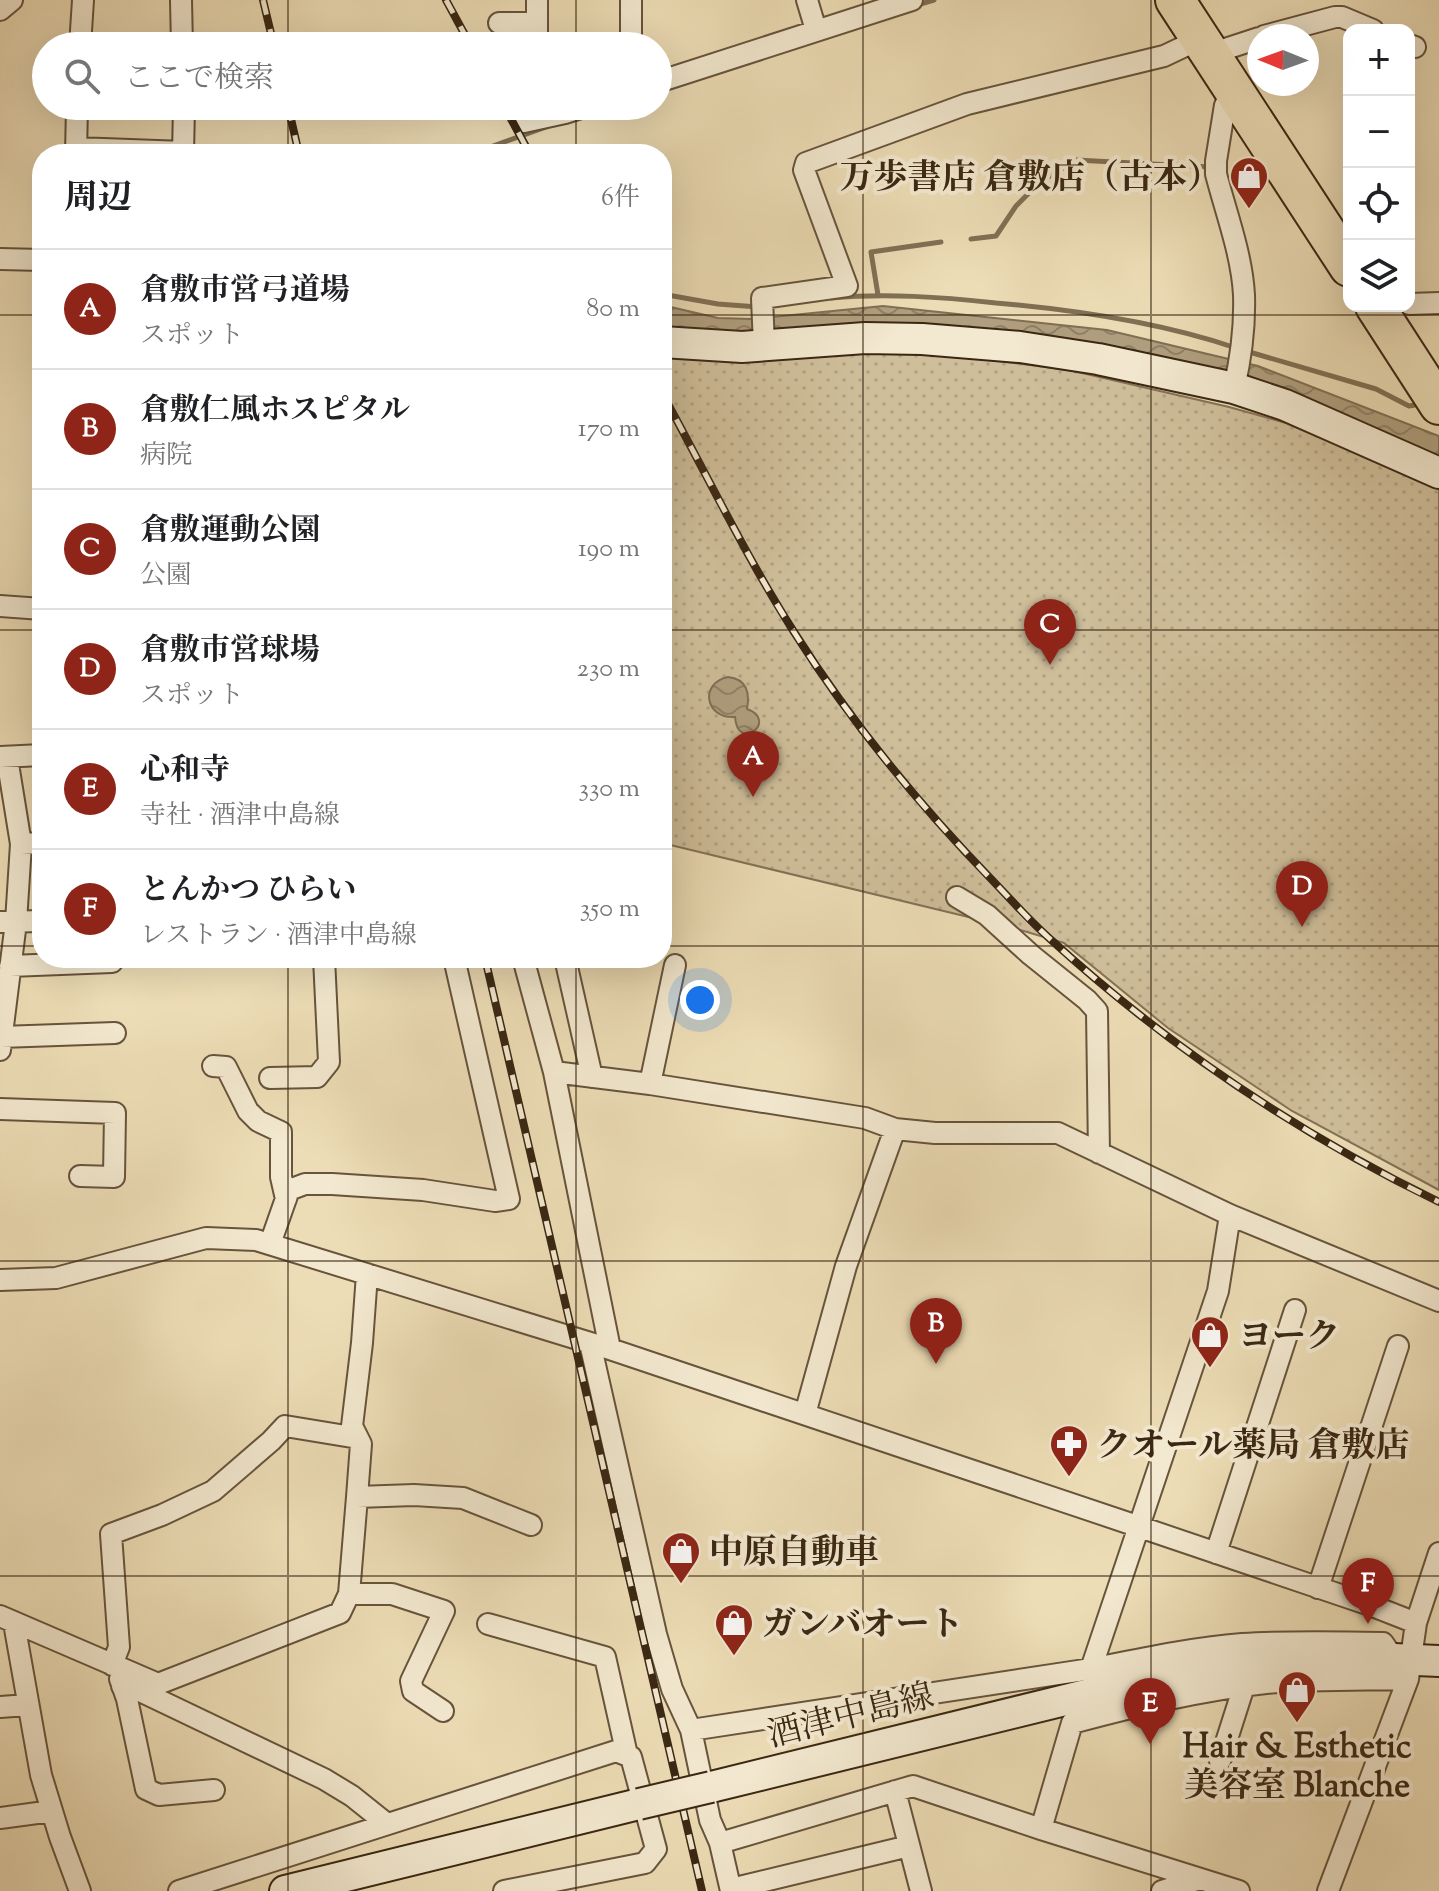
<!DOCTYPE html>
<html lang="ja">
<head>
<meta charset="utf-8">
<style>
	body { margin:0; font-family:"Sorts Mill Goudy","Noto Serif JP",serif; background:#f2f2f2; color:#202124 }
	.controls { position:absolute; right:24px; top:24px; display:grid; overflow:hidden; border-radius:16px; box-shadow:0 8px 32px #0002 }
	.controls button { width:72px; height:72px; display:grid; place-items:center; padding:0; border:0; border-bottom:2px solid #e0e0e0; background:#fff; color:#202124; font:40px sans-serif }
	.compass { position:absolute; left:1247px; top:24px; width:72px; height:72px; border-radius:50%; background:#fff; box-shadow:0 8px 32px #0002; rotate:271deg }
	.you { position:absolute; left:700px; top:1000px; width:28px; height:28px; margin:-20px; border:6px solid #fff; border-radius:50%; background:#1a73e8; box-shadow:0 0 0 12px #1a73e833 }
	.badge { display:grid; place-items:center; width:52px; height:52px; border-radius:50%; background:#8f2418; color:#fff; font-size:26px; font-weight:700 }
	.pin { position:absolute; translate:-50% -66px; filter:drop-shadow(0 2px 4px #0008) }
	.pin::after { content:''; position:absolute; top:42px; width:28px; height:24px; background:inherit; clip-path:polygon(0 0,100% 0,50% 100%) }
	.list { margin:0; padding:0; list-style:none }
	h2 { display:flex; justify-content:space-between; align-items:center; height:104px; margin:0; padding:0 32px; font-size:34px }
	h2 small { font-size:26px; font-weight:400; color:#757577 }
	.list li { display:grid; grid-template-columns:52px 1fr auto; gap:24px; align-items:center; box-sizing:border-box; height:120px; padding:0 32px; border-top:2px solid #e0e0e0 }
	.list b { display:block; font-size:30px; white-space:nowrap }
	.list p { margin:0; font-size:26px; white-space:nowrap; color:#757577 }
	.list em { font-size:26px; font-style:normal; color:#757577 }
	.icon { flex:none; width:44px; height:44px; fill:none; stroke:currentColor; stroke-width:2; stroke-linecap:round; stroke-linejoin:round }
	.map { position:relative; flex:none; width:1439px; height:1891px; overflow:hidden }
	.search { position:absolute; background:#fff; box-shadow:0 8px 32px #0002; left:32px; top:32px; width:640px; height:88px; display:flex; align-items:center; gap:20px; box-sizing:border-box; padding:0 28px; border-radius:44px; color:#757577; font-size:30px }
	.panel { position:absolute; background:#fff; box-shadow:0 8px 32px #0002; left:32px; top:144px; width:640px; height:824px; border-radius:32px }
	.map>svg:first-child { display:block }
	.park { fill:url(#park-dots); stroke:#847256; stroke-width:2 }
	.water { fill:url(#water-waves); stroke:#816f54; stroke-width:2 }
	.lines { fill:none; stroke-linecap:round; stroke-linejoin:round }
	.stream { stroke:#816f54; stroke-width:5 }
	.street-casing { stroke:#67543c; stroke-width:24 }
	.secondary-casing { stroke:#3a2713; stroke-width:34 }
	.highway-casing { stroke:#3a2713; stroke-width:42 }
	.street { stroke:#f3e9d0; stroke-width:20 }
	.secondary { stroke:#f3e9d0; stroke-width:30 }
	.highway { stroke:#edddb6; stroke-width:38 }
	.rail-casing { stroke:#3a2713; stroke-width:8 }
	.rail { stroke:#f3e9d0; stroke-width:5; stroke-dasharray:15; stroke-linecap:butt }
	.secondary-bridge-casing { stroke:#3a2713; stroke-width:34; stroke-linecap:butt }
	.secondary-bridge { stroke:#f3e9d0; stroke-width:30 }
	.grid { fill:none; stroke:#3a2713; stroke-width:2; stroke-opacity:0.55 }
	.labels { text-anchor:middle; stroke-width:8; stroke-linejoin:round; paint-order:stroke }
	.poi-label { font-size:34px; font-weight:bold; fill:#3a2713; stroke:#f3e9d0; text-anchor:start }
	.street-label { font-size:34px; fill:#3a2713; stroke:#f3e9d0 }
</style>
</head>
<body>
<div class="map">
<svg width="1439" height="1891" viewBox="0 0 1439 1891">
	<defs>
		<pattern id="park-dots" width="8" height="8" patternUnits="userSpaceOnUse" patternTransform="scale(2)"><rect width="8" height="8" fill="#cfbe9a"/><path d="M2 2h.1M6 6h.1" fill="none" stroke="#b2a384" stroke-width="1.8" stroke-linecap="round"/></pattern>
		<pattern id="water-waves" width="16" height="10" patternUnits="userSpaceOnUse" patternTransform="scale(2)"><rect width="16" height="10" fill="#b09f7f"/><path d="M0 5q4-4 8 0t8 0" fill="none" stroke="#908267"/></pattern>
	</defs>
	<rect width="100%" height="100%" fill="#edddb6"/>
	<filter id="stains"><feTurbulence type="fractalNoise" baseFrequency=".0025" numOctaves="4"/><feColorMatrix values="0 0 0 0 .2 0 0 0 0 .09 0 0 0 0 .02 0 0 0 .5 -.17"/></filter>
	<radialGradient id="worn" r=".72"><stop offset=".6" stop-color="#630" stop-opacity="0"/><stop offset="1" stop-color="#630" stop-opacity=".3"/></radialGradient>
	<path class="park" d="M918,351L1069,370L1229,407L1286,423L1439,487V1190L1292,1111L1168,1028L1064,943L1010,927L662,843V357L731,359Z"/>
	<path class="water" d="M662,305L718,318L752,319L883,306L1107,330L1258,366L1439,436V459L1257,383L778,334L662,328Z
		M728,677C747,679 750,693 747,709C779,720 738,754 735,717C705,719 699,683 728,677Z"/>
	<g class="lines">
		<path class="stream" d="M917,5L934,0
			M590,113L610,106
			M471,154L546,127
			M971,239L996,236L1016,206L1040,182L1076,160L1209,167
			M662,294L718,304L758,307
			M878,295L871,252L941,242
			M831,298C886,293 941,297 996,303C1077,310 1159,322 1236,348
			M1246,351L1376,389L1409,406L1415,405"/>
		<defs>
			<path id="street" d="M181,0L182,46
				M807,0L816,30
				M0,10L12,0
				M499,23H537
				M1264,36L1335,17H1342L1373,30
				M1409,45L1415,47
				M80,46L83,0
				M537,46V0
				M631,46V0
				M1210,54L1259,38
				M658,82L912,0
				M524,122L565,113L587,106
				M76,148L184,152
				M76,154L77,106
				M183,154L184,106
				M0,259L42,260
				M1409,304L1439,303
				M764,346L762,298L847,286L804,170L806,163L967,104L1164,56L1200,39
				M1234,388C1241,358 1245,326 1244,295C1242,255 1226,213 1216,174V161L1225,105L1237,94
				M0,606L42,609
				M0,757L42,755
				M21,844L42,843
				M957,897L987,915L1031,955L1087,1000L1097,1011L1099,1153
				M0,922L42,921
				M523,958L554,1072
				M565,958L592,1077
				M10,966L112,962V958
				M1,1037L115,1033
				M0,1050L16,922L21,844L9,770
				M213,1066L226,1067L248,1111L258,1121L281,1132V1177L286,1199
				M270,1078L317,1077L329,1062L324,958
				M650,1084L675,965
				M0,1109L115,1113L114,1177L80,1176
				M270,1244L289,1190L305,1184H332L423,1190L495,1201L509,1199L454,958
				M0,1280L56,1278L206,1238L256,1240L610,1349L1140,1527L1370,1605L1416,1623
				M590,1343L656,1634L672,1689L691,1730L710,1820L720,1843L913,1786L1041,1829L1239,1891
				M610,1349L554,1072L650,1084L865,1118L895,1129L935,1133H1058L1230,1215L1439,1301
				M805,1414L846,1266L895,1129
				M357,1497L414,1495L463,1498L531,1525
				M1216,1553L1295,1310
				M1318,1588L1398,1346
				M349,1594H392L444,1611L411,1681L413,1691L443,1711
				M0,1616L158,1684L340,1613L349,1594L357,1497L361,1444L352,1426L362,1343L367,1274
				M14,1623L41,1775L60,1837L80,1891
				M488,1624L605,1657L627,1755
				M112,1665L119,1647L111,1534L162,1515L213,1491L271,1441L285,1426L358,1438
				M1091,1669L1218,1291L1230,1215
				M120,1679L127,1699L146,1789L159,1795L214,1790
				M122,1686L140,1691L324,1779L352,1796L387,1824
				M0,1707L28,1705
				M691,1730L1091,1669C1141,1659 1192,1648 1242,1644C1289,1641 1337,1642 1383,1643L1394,1659
				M1220,1761L1244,1686
				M895,1791L921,1891
				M0,1818L52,1811
				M1041,1829L1072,1723C1136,1706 1200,1690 1266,1683C1313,1679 1361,1680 1408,1679
				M720,1843L731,1891
				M731,1889L909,1846
				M179,1891L616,1751L631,1757L656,1849L645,1863L504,1891
				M1162,1891L1200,1879
				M1328,1891L1408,1679L1416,1623L1439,1553"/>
			<path id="secondary" d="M662,342L742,347L865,338L922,339L1020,347L1098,359L1234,388L1285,405L1439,473
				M711,1787L1171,1674L1267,1662L1394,1659L1439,1661
				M285,1891L639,1804"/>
			<path id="highway" d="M1175,0L1349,267
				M1375,306L1439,405"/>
		</defs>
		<use href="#street" class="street-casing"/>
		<use href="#secondary" class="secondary-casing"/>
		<use href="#highway" class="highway-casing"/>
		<use href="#street" class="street"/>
		<use href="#secondary" class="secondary"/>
		<use href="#highway" class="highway"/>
		<defs>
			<path id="rail" d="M263,0L274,46
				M446,0L471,46
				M288,106L299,154
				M504,106L530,154
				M662,393C706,473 745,555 794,632C851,722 919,805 994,882C1012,901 1030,921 1049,938C1165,1044 1297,1133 1439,1202
				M485,958L702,1891"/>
		</defs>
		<use href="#rail" class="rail-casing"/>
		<use href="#rail" class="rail"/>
		<defs>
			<path id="secondary-bridge" d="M639,1804L711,1787"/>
		</defs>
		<use href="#secondary-bridge" class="secondary-bridge-casing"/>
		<use href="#secondary-bridge" class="secondary-bridge"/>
	</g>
	<path class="grid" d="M288,0V46M576,0V46M863,0V1891M1151,0V1891M288,106V154M576,106V154M0,315H42M662,315H1439M0,630H42M662,630H1439M0,946H42M662,946H1439M288,958V1891M576,958V1891M0,1261H1439M0,1576H1439"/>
	<defs>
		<symbol id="shop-pin" viewBox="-11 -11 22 30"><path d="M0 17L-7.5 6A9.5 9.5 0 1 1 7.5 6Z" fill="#8f2418" stroke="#f3e9d0"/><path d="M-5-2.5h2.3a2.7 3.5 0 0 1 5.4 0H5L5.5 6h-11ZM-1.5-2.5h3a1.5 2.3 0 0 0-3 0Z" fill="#fff"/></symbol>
		<symbol id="pharmacy-pin" viewBox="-11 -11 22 30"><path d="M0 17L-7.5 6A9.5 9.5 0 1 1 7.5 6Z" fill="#8f2418" stroke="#f3e9d0"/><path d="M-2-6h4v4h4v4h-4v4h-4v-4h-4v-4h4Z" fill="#fff"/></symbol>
	</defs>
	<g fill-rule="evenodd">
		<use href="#shop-pin" x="1227" y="154" width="44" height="60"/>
		<use href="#shop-pin" x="1188" y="1313" width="44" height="60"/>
		<use href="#pharmacy-pin" x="1047" y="1422" width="44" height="60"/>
		<use href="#shop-pin" x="659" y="1529" width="44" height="60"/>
		<use href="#shop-pin" x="712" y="1601" width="44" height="60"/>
		<use href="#shop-pin" x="1275" y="1668" width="44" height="60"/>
	</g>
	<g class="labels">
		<g class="poi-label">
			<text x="1221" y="188" text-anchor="end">万歩書店 倉敷店（古本）</text>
			<text x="1238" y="1347">ヨーク</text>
			<text x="1097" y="1456">クオール薬局 倉敷店</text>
			<text x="709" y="1563">中原自動車</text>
			<text x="762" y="1635">ガンバオート</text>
			<text x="1297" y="1757" text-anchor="middle">Hair &amp; Esthetic<tspan x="1297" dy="39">美容室 Blanche</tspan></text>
		</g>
		<g class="street-label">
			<text transform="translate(850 1714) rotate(-14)" y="12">酒津中島線</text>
		</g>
	</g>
	<rect width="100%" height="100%" filter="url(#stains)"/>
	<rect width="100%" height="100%" fill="url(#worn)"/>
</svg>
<div class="controls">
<button>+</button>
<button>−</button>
<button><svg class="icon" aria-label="locate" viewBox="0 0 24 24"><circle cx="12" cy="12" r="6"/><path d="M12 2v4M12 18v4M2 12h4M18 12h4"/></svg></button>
<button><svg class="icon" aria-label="layers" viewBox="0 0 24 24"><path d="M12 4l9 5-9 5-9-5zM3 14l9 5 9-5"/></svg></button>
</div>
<svg class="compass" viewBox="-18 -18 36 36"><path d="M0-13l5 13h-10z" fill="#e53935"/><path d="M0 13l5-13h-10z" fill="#757577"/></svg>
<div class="you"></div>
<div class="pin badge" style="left:753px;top:797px">A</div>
<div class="pin badge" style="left:936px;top:1364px">B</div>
<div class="pin badge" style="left:1050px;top:665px">C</div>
<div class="pin badge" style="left:1302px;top:927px">D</div>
<div class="pin badge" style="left:1150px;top:1744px">E</div>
<div class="pin badge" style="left:1368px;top:1624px">F</div>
<div class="search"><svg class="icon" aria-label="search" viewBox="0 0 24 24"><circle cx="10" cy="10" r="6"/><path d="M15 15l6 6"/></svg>ここで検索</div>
<section class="panel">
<h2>周辺<small>6件</small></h2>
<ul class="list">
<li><span class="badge">A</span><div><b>倉敷市営弓道場</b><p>スポット</p></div><em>80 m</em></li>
<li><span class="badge">B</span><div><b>倉敷仁風ホスピタル</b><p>病院</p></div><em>170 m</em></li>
<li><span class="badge">C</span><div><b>倉敷運動公園</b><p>公園</p></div><em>190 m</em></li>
<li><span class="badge">D</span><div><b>倉敷市営球場</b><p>スポット</p></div><em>230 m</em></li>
<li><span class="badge">E</span><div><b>心和寺</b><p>寺社 · 酒津中島線</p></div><em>330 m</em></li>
<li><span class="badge">F</span><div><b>とんかつ ひらい</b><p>レストラン · 酒津中島線</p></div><em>350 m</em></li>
</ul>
</section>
</div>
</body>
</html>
